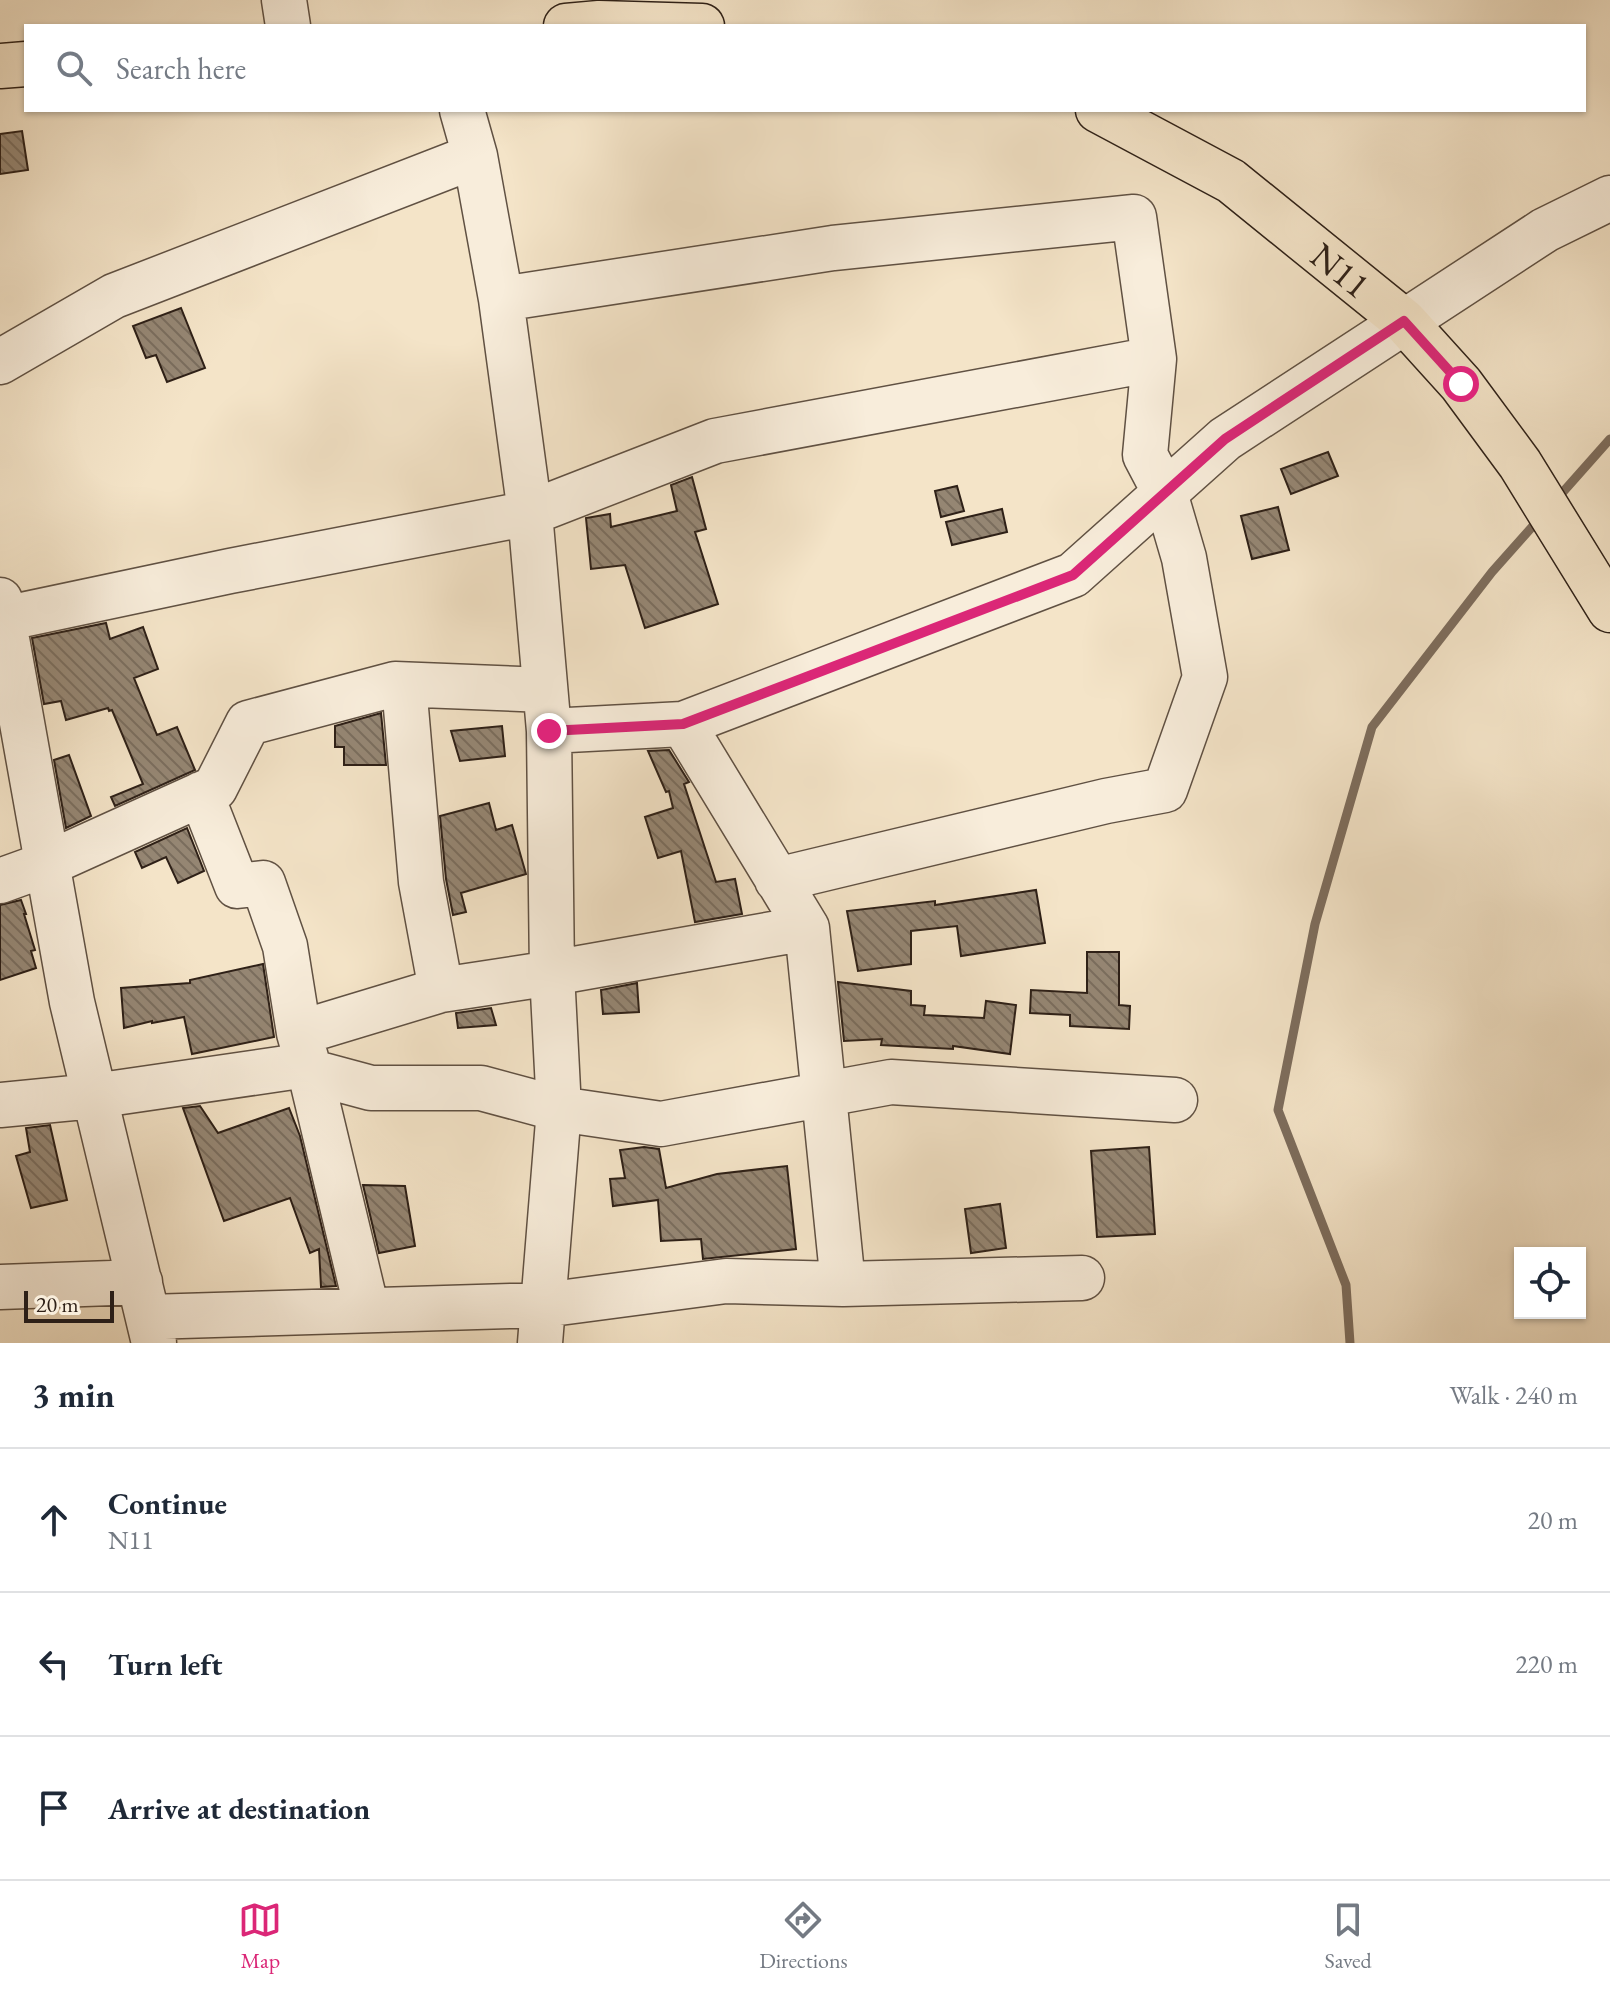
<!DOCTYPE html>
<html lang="en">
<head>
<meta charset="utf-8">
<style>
	body { margin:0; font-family:"EB Garamond",serif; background:#f6f6f7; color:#1f2937 }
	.controls { position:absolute; right:24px; bottom:24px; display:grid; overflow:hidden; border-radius:0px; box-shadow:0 2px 6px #0004 }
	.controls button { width:72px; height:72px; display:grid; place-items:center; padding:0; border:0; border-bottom:2px solid #e0e1e3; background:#fff; color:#1f2937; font:40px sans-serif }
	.scale { position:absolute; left:24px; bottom:20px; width:90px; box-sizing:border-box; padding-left:8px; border:4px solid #2e2017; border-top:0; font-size:22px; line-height:28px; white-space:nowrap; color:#2e2017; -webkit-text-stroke:6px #f8eddb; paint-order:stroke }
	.stop { position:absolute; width:24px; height:24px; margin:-18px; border:6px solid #db2777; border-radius:50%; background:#fff }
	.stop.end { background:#db2777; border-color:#fff; box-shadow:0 2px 8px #0008 }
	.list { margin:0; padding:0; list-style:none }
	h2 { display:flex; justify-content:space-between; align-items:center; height:104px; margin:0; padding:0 32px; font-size:34px }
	h2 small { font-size:26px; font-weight:400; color:#747a83 }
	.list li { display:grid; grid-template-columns:52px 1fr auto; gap:24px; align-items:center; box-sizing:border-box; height:144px; padding:0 32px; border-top:2px solid #e0e1e3 }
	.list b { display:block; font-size:30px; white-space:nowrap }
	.list p { margin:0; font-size:26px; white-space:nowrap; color:#747a83 }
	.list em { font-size:26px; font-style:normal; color:#747a83 }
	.icon { flex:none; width:44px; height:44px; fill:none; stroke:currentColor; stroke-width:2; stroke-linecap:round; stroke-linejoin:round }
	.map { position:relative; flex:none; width:1610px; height:1343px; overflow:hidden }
	.search { position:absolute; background:#fff; box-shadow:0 2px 6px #0004; left:24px; right:24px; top:24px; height:88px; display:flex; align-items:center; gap:20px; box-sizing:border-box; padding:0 28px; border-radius:0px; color:#747a83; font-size:30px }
	.sheet { height:536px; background:#fff }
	nav { display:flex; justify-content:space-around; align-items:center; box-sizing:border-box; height:112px; border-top:2px solid #e0e1e3; background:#fff; font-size:22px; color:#747a83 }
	nav a { display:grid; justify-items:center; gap:4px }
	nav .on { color:#db2777 }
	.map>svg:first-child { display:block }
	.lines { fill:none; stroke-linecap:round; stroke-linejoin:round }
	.stream { stroke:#7d6d5d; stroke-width:9 }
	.building { fill:url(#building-back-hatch); stroke:#2e2017; stroke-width:2 }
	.minor-casing { stroke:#605143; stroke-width:47 }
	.major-casing { stroke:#2e2017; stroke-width:47 }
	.minor { stroke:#f8eddb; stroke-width:44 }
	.major { stroke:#f4e4c8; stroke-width:44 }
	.route { stroke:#db2777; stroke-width:10 }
	.labels { text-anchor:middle; stroke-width:6; stroke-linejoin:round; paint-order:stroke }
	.street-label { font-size:36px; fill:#2e2017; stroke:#f8eddb }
</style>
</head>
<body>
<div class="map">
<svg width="1610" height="1343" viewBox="0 0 1610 1343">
	<defs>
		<pattern id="building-back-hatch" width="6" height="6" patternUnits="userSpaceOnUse" patternTransform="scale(2)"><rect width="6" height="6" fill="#958673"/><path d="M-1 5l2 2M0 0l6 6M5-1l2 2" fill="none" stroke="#7a6d5d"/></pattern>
	</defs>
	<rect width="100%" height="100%" fill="#f4e4c8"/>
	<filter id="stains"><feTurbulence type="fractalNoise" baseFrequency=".0025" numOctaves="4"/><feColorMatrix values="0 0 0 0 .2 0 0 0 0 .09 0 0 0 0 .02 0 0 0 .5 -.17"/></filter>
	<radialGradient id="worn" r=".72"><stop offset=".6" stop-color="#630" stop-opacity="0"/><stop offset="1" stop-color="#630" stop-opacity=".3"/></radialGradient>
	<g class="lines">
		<path class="stream" d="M1555,501L1610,439
			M1350,1343L1346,1285L1278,1110L1315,924L1372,727L1492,572L1540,518"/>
	</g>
	<path class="building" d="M22,131L28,170L0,174V134Z
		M181,308L205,368L167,382L156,355L146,358L133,326Z
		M1328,452L1338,476L1291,494L1281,469Z
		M692,477L706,529L695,532L718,604L645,628L625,565L591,569L586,518L610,514L611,527L677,511L671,485Z
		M957,486L964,511L941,517L935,491Z
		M1278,507L1289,550L1252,559L1241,516Z
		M1002,509L1007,532L952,545L946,522Z
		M106,623L110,639L143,627L158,669L134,678L157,735L177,727L195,770L115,806L111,797L143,784L112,710L109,711L108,708L66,720L61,701L44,704L32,638Z
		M381,713L386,765H344V747H335V726Z
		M502,726L505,756L460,761L451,731Z
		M669,750L689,782L684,784L716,882L735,879L742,914L695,922L681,851L658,858L645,817L673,808L669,791L666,792L648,751Z
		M69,755L91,816L66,828L54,760Z
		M489,803L496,830L512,825L526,874L461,893L466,912L453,915L446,879L440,816Z
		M187,828L204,871L178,883L166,857L142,868L135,852Z
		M1036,890L1045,943L961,956L957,926L911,931V964L858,971L847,911L935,901V905Z
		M21,900L26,914H24L35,950L31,951L36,968L0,980V905Z
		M1087,952H1119V1005L1130,1006L1129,1029L1070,1026V1015L1030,1013L1031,990L1087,993Z
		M263,964L274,1037L192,1054L184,1017L152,1023V1021L124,1028L121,988L190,983V980Z
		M838,982L911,991V1005L925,1006L924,1015L984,1018L986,1001L1016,1005L1010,1054L953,1046V1049L881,1045L882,1039L844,1041Z
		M637,983L639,1012L603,1014L601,990Z
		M491,1008L496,1025L458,1028L456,1013Z
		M200,1106L218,1133L289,1108L300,1136L336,1286L321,1287L319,1249L310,1253L290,1198L224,1221L183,1108Z
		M50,1125L67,1200L31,1208L16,1156L30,1152L26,1128Z
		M644,1147L659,1149L666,1188L717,1174L787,1166L796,1249L703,1259L701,1239L661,1241L658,1200L613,1206L610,1179L625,1178L620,1150Z
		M1149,1147L1155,1234L1097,1237L1091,1151Z
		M363,1185L405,1186L415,1246L379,1253Z
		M1000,1204L1006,1248L971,1253L965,1209Z"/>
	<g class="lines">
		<defs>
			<path id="minor" d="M284,0L288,26
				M462,110L475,156L501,299L530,513L549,731L552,973L559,1109L540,1343
				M501,299L833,248L1134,217L1154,359L1145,455L1165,493L1184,558L1205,677L1165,790L1106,801L777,880
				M0,362L114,296L475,156
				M0,600L72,1002L154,1343
				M3,619L230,571L530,513L715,441L1154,359
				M404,685L421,882L441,990
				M683,724L807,928L843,1284
				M549,731L683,724L1073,575L1225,439L1545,230L1610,198
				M201,794L237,886L263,883L285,946L299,1033L310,1072L367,1310
				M0,881L47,864L215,788L248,723L395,684L545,690
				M299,1033L441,990L552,973L807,928
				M0,1105L94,1096L293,1067L371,1088H481L559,1109L661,1124L891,1082L1175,1100
				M0,1287L140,1282
				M148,1317L544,1305L726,1281L843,1284L1082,1278"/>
			<g id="major">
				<path d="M566,26L599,23L702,26"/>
				<path d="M0,66L26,64"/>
				<path id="s1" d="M1098,110L1231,181L1404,321L1461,384L1520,464L1610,610"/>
			</g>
		</defs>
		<use href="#minor" class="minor-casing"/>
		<use href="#major" class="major-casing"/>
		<use href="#minor" class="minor"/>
		<use href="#major" class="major"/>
	</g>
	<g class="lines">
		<path class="route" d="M549,731L683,724L1073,575L1225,439L1404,321L1461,384"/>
	</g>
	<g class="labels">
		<g class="street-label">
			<text dy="13" stroke="none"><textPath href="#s1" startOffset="292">N11</textPath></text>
		</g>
	</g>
	<rect width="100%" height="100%" filter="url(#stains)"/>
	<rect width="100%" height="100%" fill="url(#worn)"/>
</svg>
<div class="controls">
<button><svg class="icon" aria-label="locate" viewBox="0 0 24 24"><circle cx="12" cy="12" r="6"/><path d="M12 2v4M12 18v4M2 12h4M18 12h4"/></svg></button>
</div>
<div class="scale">20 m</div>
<div class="stop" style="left:1461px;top:384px"></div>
<div class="stop end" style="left:549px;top:731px"></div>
<div class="search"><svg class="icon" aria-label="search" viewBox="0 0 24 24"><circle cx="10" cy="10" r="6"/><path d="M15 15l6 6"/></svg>Search here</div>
</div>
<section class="sheet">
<h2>3 min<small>Walk · 240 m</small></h2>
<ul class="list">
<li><svg class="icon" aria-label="ahead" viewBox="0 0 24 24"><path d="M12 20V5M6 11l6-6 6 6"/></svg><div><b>Continue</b><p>N11</p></div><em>20 m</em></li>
<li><svg class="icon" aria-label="left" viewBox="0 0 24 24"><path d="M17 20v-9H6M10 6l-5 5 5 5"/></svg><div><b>Turn left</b></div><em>220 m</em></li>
<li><svg class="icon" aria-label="arrive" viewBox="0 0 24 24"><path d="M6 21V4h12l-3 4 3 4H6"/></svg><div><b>Arrive at destination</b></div></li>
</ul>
</section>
<nav>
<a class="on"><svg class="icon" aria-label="map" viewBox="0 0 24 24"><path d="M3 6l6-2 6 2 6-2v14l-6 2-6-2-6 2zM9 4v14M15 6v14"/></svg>Map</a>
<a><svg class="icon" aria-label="directions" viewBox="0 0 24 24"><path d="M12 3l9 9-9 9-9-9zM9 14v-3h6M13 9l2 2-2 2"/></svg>Directions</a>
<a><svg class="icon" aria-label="saved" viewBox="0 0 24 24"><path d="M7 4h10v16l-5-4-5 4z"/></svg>Saved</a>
</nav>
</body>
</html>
